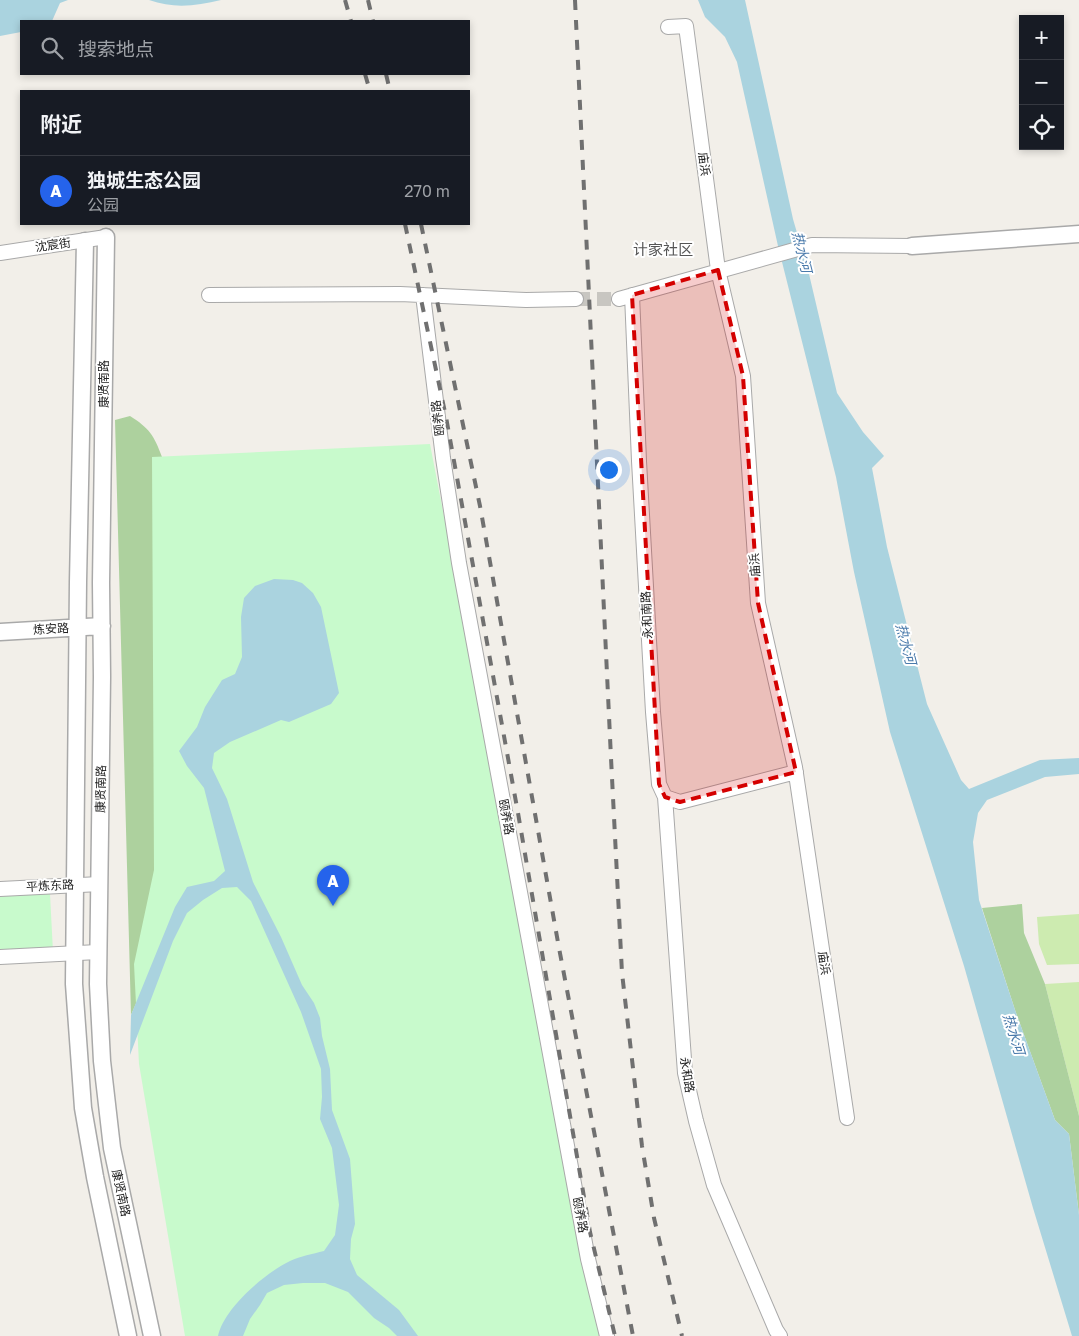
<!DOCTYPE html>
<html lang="zh">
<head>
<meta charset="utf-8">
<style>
	body { margin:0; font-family:"Golos Text","Noto Sans SC",sans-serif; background:#20242c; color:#f1f3f6 }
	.controls { position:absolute; right:15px; top:15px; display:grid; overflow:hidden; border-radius:0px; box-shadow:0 2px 8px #0003 }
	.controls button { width:45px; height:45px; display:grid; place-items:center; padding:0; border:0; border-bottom:1px solid #363941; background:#171b24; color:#f1f3f6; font:25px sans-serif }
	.you { position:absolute; left:608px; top:469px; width:18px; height:18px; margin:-12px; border:4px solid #fff; border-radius:50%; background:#1a73e8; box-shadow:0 0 0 8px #1a73e833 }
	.badge { display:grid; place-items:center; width:32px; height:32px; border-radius:50%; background:#2563eb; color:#fff; font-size:16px; font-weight:700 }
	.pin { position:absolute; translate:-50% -41px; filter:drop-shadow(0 1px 2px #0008) }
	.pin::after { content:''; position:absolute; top:26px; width:18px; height:15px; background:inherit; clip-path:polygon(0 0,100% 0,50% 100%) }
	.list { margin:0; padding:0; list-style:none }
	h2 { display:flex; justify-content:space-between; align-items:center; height:65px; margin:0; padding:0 20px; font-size:21px }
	h2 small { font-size:16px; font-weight:400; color:#9ea1a6 }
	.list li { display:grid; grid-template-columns:32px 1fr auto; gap:15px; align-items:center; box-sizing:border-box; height:70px; padding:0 20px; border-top:1px solid #363941 }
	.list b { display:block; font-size:19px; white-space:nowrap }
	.list p { margin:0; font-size:16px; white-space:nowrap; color:#9ea1a6 }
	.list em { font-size:16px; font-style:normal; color:#9ea1a6 }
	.icon { flex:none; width:28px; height:28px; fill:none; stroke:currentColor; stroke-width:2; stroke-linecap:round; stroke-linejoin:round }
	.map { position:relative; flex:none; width:1079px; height:1336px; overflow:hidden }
	.search { position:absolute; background:#171b24; box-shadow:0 2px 8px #0003; left:20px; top:20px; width:450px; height:55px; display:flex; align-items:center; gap:12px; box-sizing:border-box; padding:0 18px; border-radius:0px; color:#9ea1a6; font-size:19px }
	.panel { position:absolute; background:#171b24; box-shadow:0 2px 8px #0003; left:20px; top:90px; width:450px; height:135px; border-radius:0px }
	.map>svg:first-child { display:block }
	.grass { fill:#cdebb0 }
	.forest { fill:#add19e }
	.park { fill:#c8facc }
	.water { fill:#aad3df }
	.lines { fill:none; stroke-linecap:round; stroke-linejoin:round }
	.minor-tunnel { stroke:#c8c6c1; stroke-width:14; stroke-dasharray:14 7; stroke-linecap:butt }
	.minor-casing { stroke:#a9a9a9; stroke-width:16 }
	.tertiary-casing { stroke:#a9a9a9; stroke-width:19 }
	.minor { stroke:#fff; stroke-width:14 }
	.tertiary { stroke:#fff; stroke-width:16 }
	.rail { stroke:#707070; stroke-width:4; stroke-dasharray:10 10; stroke-linecap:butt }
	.marked { fill:#d40000; fill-opacity:0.2; stroke:#d40000; stroke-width:4; stroke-dasharray:10 6; stroke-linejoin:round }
	.labels { text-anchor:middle; stroke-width:4; stroke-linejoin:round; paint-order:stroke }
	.street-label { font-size:12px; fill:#222; stroke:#fff }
	.water-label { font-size:14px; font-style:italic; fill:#4a7aab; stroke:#fff }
	.quarter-label { font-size:15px; fill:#555; stroke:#fff }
</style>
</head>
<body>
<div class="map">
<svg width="1079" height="1336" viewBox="0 0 1079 1336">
	<rect width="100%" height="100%" fill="#f2efe9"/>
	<path class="grass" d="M1079,914V964L1047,965L1039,944L1037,917Z
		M1079,982V1116L1045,984Z"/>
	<path class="forest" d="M130,416C149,428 154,435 162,457L168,846L138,999L131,1015L115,420Z
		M1022,904L1024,933L1045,984L1079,1116V1215L1069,1134L1055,1120L1015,1010L982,908Z"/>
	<path class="park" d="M430,444L542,1023L609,1336H185L139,1064L134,964L154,870L152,457Z
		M50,894L53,952L0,955V896Z"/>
	<path class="water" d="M0,0H68L60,3L52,21H21V32L0,36Z
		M149,0H221C196,6 174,9 149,0Z
		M698,0H745L793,219L809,274L837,393L863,432L884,456L872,468L887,547L927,704L961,780L969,789L1040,760L1079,758V774L1045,777L987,800L978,813L973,842L979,900L1015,1010L1055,1120L1069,1134L1079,1215V1336H1072L1033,1208L964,966L890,732L854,572L836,477L778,246L737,62L725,37L705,17Z
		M274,579L293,580L302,583L313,593L321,607L339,693L331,704L289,722L281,720L230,742L214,753L212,768L227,799L253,882L281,937L302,985L314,1003L320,1018L322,1036L330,1069L332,1110L350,1159L355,1224L351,1239L350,1259L357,1275L399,1310L418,1336H397L389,1328L374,1318L348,1292L325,1283H303L284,1285L267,1293L260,1305L250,1319L243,1336H218C224,1308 265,1273 290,1261C301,1256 312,1254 324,1251L335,1235L339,1205L332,1148L320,1119L322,1097L321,1069L301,1012L251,901L237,887L222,888L203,900L187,913L173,941L130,1055L131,1015L175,907L187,887L214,881L225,871L204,788L187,766L179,751L197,727L205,707L222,680L235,674L242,657L241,617L244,598L255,586Z"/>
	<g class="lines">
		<path class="minor-tunnel" d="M576,299H619"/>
		<defs>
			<path id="minor" d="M668,27L686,26L718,270L743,376L758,603L795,767L847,1118
				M0,253L106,237
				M209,295L400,294L526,300L576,299
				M423,295L443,458L459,563L588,1259L607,1336
				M632,295L639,461L653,712L659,784L665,797L680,802L796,772
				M619,299L812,245L912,246
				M665,797L685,1073L696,1121L714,1185L776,1330L780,1336
				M0,889L100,884
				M0,957L98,952"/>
			<path id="tertiary" d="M106,237L101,583L102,677L98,984L102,1061L112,1148L152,1336
				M85,241L78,582L74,984L83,1108L95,1177L128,1336
				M912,246L1079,234
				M0,632L102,626"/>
		</defs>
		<use href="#minor" class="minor-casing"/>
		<use href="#tertiary" class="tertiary-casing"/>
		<use href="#minor" class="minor"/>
		<use href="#tertiary" class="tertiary"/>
		<path class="rail" d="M345,0L351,21
			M368,0L373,21
			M575,0L611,758L622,973L642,1146L654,1218L682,1336
			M365,74L370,91
			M386,74L390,91
			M405,224L446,417L518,813L590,1232L615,1336
			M421,224L480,506L559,948L633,1336"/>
	</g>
	<path class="marked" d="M718,270L743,376L758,603L796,772L680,802L665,797L659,784L632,295Z"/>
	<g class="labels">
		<g class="street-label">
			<text transform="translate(704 164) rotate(83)" y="4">庙浜</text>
			<text transform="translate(53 245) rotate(-8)" y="4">沈宸街</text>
			<text transform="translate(104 384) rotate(-90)" y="4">康贤南路</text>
			<text transform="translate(438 418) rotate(-97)" y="4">颐养路</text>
			<text transform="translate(755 565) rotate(-94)" y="4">庙浜</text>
			<text transform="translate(647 615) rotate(-93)" y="4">永和南路</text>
			<text transform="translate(51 629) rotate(-3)" y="4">炼安路</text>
			<text transform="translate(101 789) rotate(-89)" y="4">康贤南路</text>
			<text transform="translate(506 817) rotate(79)" y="4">颐养路</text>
			<text transform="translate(50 886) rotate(-3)" y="4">平炼东路</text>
			<text transform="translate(824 963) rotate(82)" y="4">庙浜</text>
			<text transform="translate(687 1075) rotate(81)" y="4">永和路</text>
			<text transform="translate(121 1193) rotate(78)" y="4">康贤南路</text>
			<text transform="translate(580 1215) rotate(79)" y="4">颐养路</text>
		</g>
		<g class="water-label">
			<text transform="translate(802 252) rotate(76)" y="5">热水河</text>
			<text transform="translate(906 644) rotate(75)" y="5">热水河</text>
			<text transform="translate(1014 1034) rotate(73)" y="5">热水河</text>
		</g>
		<g class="quarter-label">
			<text x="663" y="255">计家社区</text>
		</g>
	</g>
</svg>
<div class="controls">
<button>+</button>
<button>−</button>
<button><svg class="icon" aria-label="locate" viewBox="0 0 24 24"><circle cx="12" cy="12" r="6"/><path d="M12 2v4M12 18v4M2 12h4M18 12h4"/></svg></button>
</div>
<div class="you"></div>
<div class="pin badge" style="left:333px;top:906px">A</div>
<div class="search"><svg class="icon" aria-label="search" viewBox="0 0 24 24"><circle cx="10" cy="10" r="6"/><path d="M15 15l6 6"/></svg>搜索地点</div>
<section class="panel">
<h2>附近<small></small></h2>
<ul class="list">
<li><span class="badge">A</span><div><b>独城生态公园</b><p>公园</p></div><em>270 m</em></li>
</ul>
</section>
</div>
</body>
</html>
